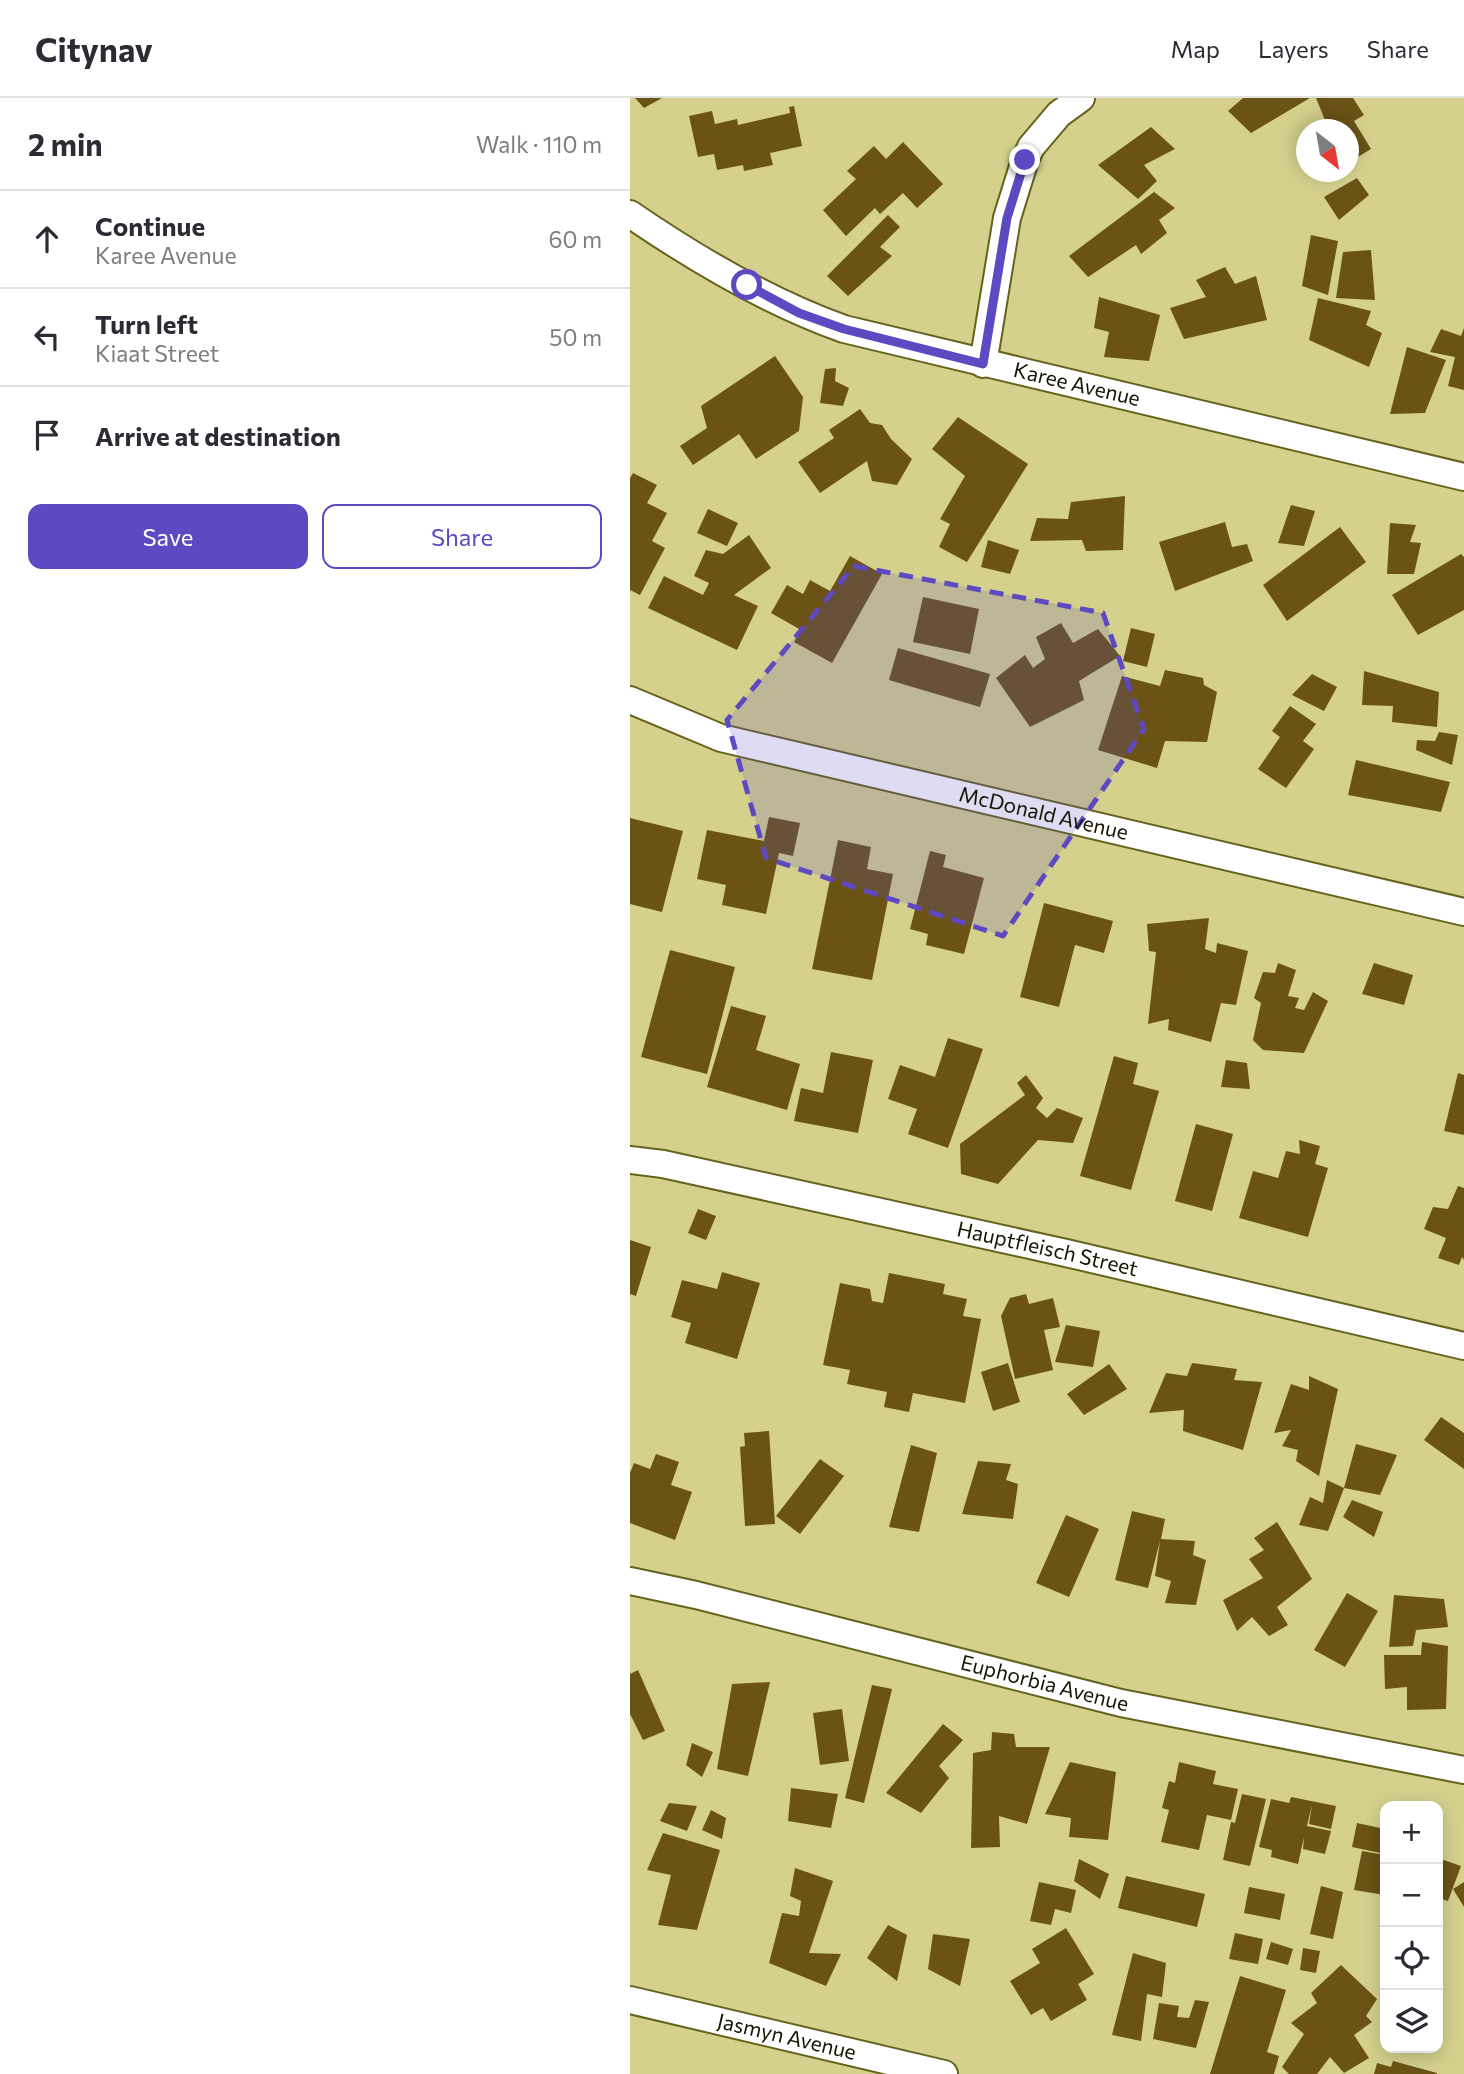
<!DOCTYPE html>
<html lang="en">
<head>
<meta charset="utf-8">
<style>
	body { margin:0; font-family:Commissioner,sans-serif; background:#f2f2f3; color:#2b2b33 }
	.controls { position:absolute; right:21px; bottom:21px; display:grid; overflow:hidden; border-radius:14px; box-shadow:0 4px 18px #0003 }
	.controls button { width:63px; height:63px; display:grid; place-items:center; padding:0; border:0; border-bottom:2px solid #e1e1e2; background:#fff; color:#2b2b33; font:35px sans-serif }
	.compass { position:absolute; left:666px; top:21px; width:63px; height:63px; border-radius:50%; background:#fff; box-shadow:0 4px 18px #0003; rotate:149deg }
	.stop { position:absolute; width:21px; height:21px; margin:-16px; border:5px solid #5d49c1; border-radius:50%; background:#fff }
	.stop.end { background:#5d49c1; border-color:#fff; box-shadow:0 2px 7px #0008 }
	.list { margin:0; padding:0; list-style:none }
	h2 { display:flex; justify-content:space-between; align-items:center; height:91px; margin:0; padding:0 28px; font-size:30px }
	h2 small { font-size:23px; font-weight:400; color:#7c7c81 }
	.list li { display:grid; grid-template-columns:46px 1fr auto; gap:21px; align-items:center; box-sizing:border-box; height:98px; padding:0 28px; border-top:2px solid #e1e1e2 }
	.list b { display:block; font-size:26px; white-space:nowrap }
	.list p { margin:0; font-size:23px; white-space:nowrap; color:#7c7c81 }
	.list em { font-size:23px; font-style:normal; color:#7c7c81 }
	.actions { display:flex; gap:14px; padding:21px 28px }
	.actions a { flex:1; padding:16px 0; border:2px solid #5d49c1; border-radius:14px; text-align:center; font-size:24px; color:#5d49c1 }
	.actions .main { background:#5d49c1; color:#fff }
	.icon { flex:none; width:38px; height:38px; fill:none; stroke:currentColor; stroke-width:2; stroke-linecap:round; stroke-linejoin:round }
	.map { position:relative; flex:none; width:834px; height:1976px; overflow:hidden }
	header { display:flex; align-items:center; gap:42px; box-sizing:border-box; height:98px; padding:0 35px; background:#fff; border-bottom:2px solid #e1e1e2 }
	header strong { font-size:33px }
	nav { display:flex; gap:38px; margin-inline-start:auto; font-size:24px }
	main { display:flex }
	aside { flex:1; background:#fff }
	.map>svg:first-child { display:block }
	.building { fill:#6b5315 }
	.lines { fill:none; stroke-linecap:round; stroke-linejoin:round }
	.street-casing { stroke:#67621d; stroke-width:30 }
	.street { stroke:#fff; stroke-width:26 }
	.route { stroke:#5d49c1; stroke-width:9 }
	.marked { fill:#5d49c1; fill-opacity:0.2; stroke:#5d49c1; stroke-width:5; stroke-dasharray:14 9; stroke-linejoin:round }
	.labels { text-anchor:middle; stroke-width:7; stroke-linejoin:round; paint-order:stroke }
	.street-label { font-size:21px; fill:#171400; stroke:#f2f0ce }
</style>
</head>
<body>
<header>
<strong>Citynav</strong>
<nav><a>Map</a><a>Layers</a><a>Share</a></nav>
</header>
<main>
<aside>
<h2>2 min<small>Walk · 110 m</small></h2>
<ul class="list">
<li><svg class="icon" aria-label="ahead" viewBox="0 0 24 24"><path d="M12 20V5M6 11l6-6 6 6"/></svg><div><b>Continue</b><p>Karee Avenue</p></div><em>60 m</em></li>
<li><svg class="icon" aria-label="left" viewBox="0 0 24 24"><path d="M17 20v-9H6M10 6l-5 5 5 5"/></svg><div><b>Turn left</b><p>Kiaat Street</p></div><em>50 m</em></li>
<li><svg class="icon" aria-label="arrive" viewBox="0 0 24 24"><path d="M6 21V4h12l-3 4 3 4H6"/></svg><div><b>Arrive at destination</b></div></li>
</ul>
<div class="actions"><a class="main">Save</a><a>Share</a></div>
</aside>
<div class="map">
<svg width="834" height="1976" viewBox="0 0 834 1976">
	<rect width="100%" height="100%" fill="#d5d18d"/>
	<path class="building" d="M5,0H32L14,10Z
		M613,0H680L621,35L598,13Z
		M686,0H723L734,17L724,23L741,51L718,65V32H699Z
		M164,8L172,48L140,55L143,67L114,73L113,67L87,72L84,56L68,59L59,18L82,13L85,26L107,21L108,27L160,15L159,9Z
		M521,29L545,51L514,67L527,83L508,101L468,67Z
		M273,44L313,86L287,110L273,95L250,116L245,110L216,138L193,112L226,81L217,73L244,48L256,61Z
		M727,80L739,97L709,122L694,99Z
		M524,94L545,110L529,122L537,135L511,156L506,147L458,179L439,158Z
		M258,117L270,129L250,149L262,158L218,198L197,178Z
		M681,137L708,143L698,197L672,188Z
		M741,152L745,202L706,200L713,154Z
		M595,169L605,186L626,178L637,222L554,241L540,210L576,199L566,182Z
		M469,199L530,217L519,263L474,259L479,234L464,230Z
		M688,200L741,213L736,227L752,235L739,269L679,242Z
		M834,230V292L818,288L825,259L800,254L811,231L831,238Z
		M777,249L816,262L795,315L760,316Z
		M145,258L173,299L169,333L126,361L109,336L63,367L50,348L77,330L71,308Z
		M206,270L205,283L219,290L213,308L190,305L195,271Z
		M230,311L240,325L252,327L261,341L282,361L267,387L242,383L237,363L190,395L168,364L204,340L199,332Z
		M328,319L398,366L337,464L309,449L320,426L310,421L335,378L302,351Z
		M3,375L27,387L17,405L37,415L22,443L35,450L10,497L0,492V380Z
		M495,398L493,452L456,453L452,442L400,443L407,420L438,421L441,404Z
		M661,407L685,413L674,448L648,445Z
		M78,411L108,425L97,448L67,435Z
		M595,424L602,449L617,446L623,463L545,493L529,444Z
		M760,425L786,427L780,444L791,445L784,476H757Z
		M710,429L736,464L657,523L633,487Z
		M119,437L141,470L104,497L128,508L107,552L18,510L34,478L73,497L79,485L64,478L76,452L93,456Z
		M358,442L389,452L380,476L351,469Z
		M831,456L834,459V512L788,537L762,497Z
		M220,458L252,476L202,565L164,544L171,532L141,515L157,487L173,496L180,482L200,493Z
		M293,499L349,511L340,556L283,544Z
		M431,525L443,545L468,531L490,558L449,583L454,602L400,629L366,580L395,557L403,570L415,561L406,539Z
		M501,530L525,536L517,569L493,563Z
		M268,550L360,576L350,609L259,582Z
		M535,572L573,580L574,587L587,594L577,644L535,643L527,670L468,652L492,578L530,588Z
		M734,573L809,594L807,629L762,624L763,608L732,607Z
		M682,576L707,589L694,613L662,597Z
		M660,608L686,626L673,643L684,651L656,690L628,671L650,639L642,633Z
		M809,634L828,637L822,667L786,652L787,642L805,643Z
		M726,662L820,684L811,714L718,697Z
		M139,719L170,725L163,758L149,755L136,816L92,807L96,787L67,781L77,732L134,743Z
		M0,720L53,733L32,814L0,806Z
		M208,742L241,749L237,771L263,776L242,882L182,871Z
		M300,753L316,757L313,769L354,780L334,856L296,847L298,836L280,831Z
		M414,805L483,823L474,855L445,847L429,909L390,899Z
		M579,820L575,851L586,855L587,845L618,853L606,907L591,905L581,944L538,932L539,921L518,926L526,854L519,853L517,826Z
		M40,852L105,869L77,976L11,959Z
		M648,865L666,872L658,898L669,900L665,910L674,912L683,894L698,903L674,955L633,952L623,942L631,905L624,900L633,874L645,875Z
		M744,865L783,877L774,907L732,896Z
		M101,908L136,918L126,952L170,966L157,1012L77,989Z
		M318,940L353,951L318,1050L278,1036L287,1011L258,1001L270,967L305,979Z
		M201,954L243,962L228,1035L164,1023L171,990L193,995Z
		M484,958L508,965L503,986L529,993L501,1092L450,1078Z
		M596,962L617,965L620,991L591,989Z
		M828,975L834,977V1037L814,1033Z
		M396,977L413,1000L406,1010L417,1020L427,1010L453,1020L443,1045L408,1042L368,1086L331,1076L330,1046L395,997L387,985Z
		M566,1026L603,1036L582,1113L545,1103Z
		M669,1042L690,1048L685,1066L698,1070L678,1139L609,1120L623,1073L648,1080L656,1053L670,1056Z
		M828,1088L834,1090V1162L832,1159L829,1167L808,1160L816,1140L794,1131L803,1109L818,1111Z
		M68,1111L86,1118L76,1142L58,1135Z
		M0,1142L21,1149L6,1198L0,1196Z
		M92,1174L130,1185L107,1261L55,1245L61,1225L41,1219L52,1182L87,1191Z
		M259,1175L315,1186L313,1196L337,1201L333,1218L351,1221L335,1305L283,1295L279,1314L254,1309L257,1294L217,1286L220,1272L193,1267L210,1185L240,1191L242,1203L253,1205Z
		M396,1196L399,1206L423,1200L430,1229L414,1232L423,1272L385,1281L371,1218L380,1200Z
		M436,1227L470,1233L463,1269L425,1264Z
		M378,1265L390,1304L363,1313L351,1274Z
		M562,1265L607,1271L604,1282L632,1284L613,1352L553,1333L554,1312L519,1315L536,1275L557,1278Z
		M479,1266L497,1291L454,1317L437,1296Z
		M679,1278L708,1291L689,1378L666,1363L668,1352L652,1348L661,1332L644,1335L661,1286L679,1292Z
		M811,1319L834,1335V1371L794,1342Z
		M139,1333L145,1426L115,1428L110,1349L115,1348L114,1335Z
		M726,1346L767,1357L750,1397L714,1390Z
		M281,1347L307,1355L289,1434L259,1429Z
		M26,1356L49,1364L41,1387L62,1394L45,1442L0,1425V1375L4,1365L20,1371Z
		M190,1361L214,1378L170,1436L146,1418Z
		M348,1363L381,1366L376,1382L388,1386L383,1421L332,1416Z
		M697,1382L714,1390L698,1433L669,1427L680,1399L693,1405Z
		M722,1402L753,1414L744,1439L713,1419Z
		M502,1413L535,1421L531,1441L565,1443L563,1457L576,1462L566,1507L535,1505L541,1483L525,1478L530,1443L518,1490L485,1482Z
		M436,1417L469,1431L439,1499L406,1485Z
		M647,1424L682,1481L647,1509L658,1527L639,1538L622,1519L607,1533L593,1502L633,1480L619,1461L634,1452L624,1440Z
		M717,1495L748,1513L715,1569L684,1552Z
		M764,1497L814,1501L818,1529L786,1532L783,1548L759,1549Z
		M792,1544L818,1548L816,1611L777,1612V1589L755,1591L754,1557H791Z
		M8,1572L35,1633L13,1642L0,1616V1576Z
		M140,1584L118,1678L87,1671L102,1586Z
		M242,1587L262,1591L234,1705L215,1700Z
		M212,1611L219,1663L190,1667L183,1615Z
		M313,1626L333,1642L309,1668L319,1680L291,1715L256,1695Z
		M362,1634L384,1636L386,1649H420L397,1726L369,1718L370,1749L341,1750L343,1655L361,1652Z
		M62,1645L83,1654L72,1679L56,1667Z
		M440,1664L486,1674L478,1742L439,1739L441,1720L415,1716Z
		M549,1664L586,1673L583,1686L608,1691L601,1722L577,1717L569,1752L531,1744L539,1712L532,1710L539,1683L545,1685Z
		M161,1690L208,1696L201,1730L158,1723Z
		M612,1696L636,1701L620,1768L593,1762L601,1724L605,1725Z
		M661,1699L706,1708L701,1731L679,1726L682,1707L677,1728L701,1733L695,1756L673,1751L674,1739L668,1766L641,1759L642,1752L629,1749L641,1701L659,1705Z
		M39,1705L67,1708L57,1733L30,1723Z
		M81,1712L96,1720L92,1741L72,1732Z
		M727,1725L755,1731V1756L722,1749Z
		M33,1735L90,1752L67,1832L28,1827L41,1777L17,1772Z
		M732,1753L755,1757V1797L724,1792Z
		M808,1760L831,1768L818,1803L808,1800Z
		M449,1761L479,1776L470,1801L444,1783Z
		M165,1770L203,1783L179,1855L211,1856L196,1888L139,1865L152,1815L169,1818L171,1803L160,1798Z
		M496,1778L575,1796L567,1829L488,1810Z
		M409,1784L446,1792L441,1815L425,1811L421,1827L400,1823Z
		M834,1784V1809L823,1791Z
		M691,1788L713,1794L703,1841L680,1836Z
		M619,1789L655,1796L650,1822L614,1815Z
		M258,1827L277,1837L267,1883L237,1860Z
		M436,1830L464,1876L448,1886L457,1902L421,1923L413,1910L401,1917L380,1883L410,1865L402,1851Z
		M605,1835L633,1841L628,1866L599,1861Z
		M303,1836L340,1841L330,1888L298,1871Z
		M641,1844L663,1851L658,1867L636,1861Z
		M673,1850L690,1853L686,1875L670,1872Z
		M503,1855L536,1865L532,1899L517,1896L511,1943L482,1937Z
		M711,1867L747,1901L736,1918L742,1924L724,1937L739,1960L714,1975L700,1959L687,1976H659L652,1969L674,1936L661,1925L687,1905L681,1895Z
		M610,1878L656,1892L637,1954L649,1958L644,1976H580Z
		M565,1902L579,1904L566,1950L523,1941L529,1905L549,1908L547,1919L559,1920Z
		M763,1963L807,1975V1976H744L747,1965L761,1969Z"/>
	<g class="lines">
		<defs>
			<g id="street">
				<path id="s1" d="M0,116C67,162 138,204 214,231L834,379"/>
				<path d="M353,266L377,120L395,62L401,49L429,16L451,0"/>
				<path id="s2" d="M0,602L91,640L834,814"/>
				<path id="s3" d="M0,1062L33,1066L436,1155L834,1248"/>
				<path id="s4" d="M0,1483L66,1497L491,1605L834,1672"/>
				<path id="s5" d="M0,1902L314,1976"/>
			</g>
		</defs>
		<use href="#street" class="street-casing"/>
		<use href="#street" class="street"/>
	</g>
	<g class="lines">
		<path class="route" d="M117,187L169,215L214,231L353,266L377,120L395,62"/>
	</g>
	<path class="marked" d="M224,468L473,515L514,631L373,838L136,760L97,622Z"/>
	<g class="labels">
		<g class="street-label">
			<text dy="7" stroke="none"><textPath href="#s1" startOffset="483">Karee Avenue</textPath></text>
			<text dy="7" stroke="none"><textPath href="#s2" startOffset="430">McDonald Avenue</textPath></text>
			<text dy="7" stroke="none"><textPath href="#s3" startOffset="427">Hauptfleisch Street</textPath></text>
			<text dy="7" stroke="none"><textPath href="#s4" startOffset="427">Euphorbia Avenue</textPath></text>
			<text dy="7" stroke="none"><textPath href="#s5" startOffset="161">Jasmyn Avenue</textPath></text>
		</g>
	</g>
</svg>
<div class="controls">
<button>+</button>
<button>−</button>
<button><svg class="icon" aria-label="locate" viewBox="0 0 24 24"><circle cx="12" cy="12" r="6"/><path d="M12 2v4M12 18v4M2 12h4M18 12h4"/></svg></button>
<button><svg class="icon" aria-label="layers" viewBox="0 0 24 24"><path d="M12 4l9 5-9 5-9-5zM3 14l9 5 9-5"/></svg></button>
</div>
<svg class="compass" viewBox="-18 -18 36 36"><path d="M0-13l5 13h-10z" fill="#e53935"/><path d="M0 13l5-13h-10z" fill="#7c7c81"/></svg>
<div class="stop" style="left:117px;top:187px"></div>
<div class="stop end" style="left:395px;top:62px"></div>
</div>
</main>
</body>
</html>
